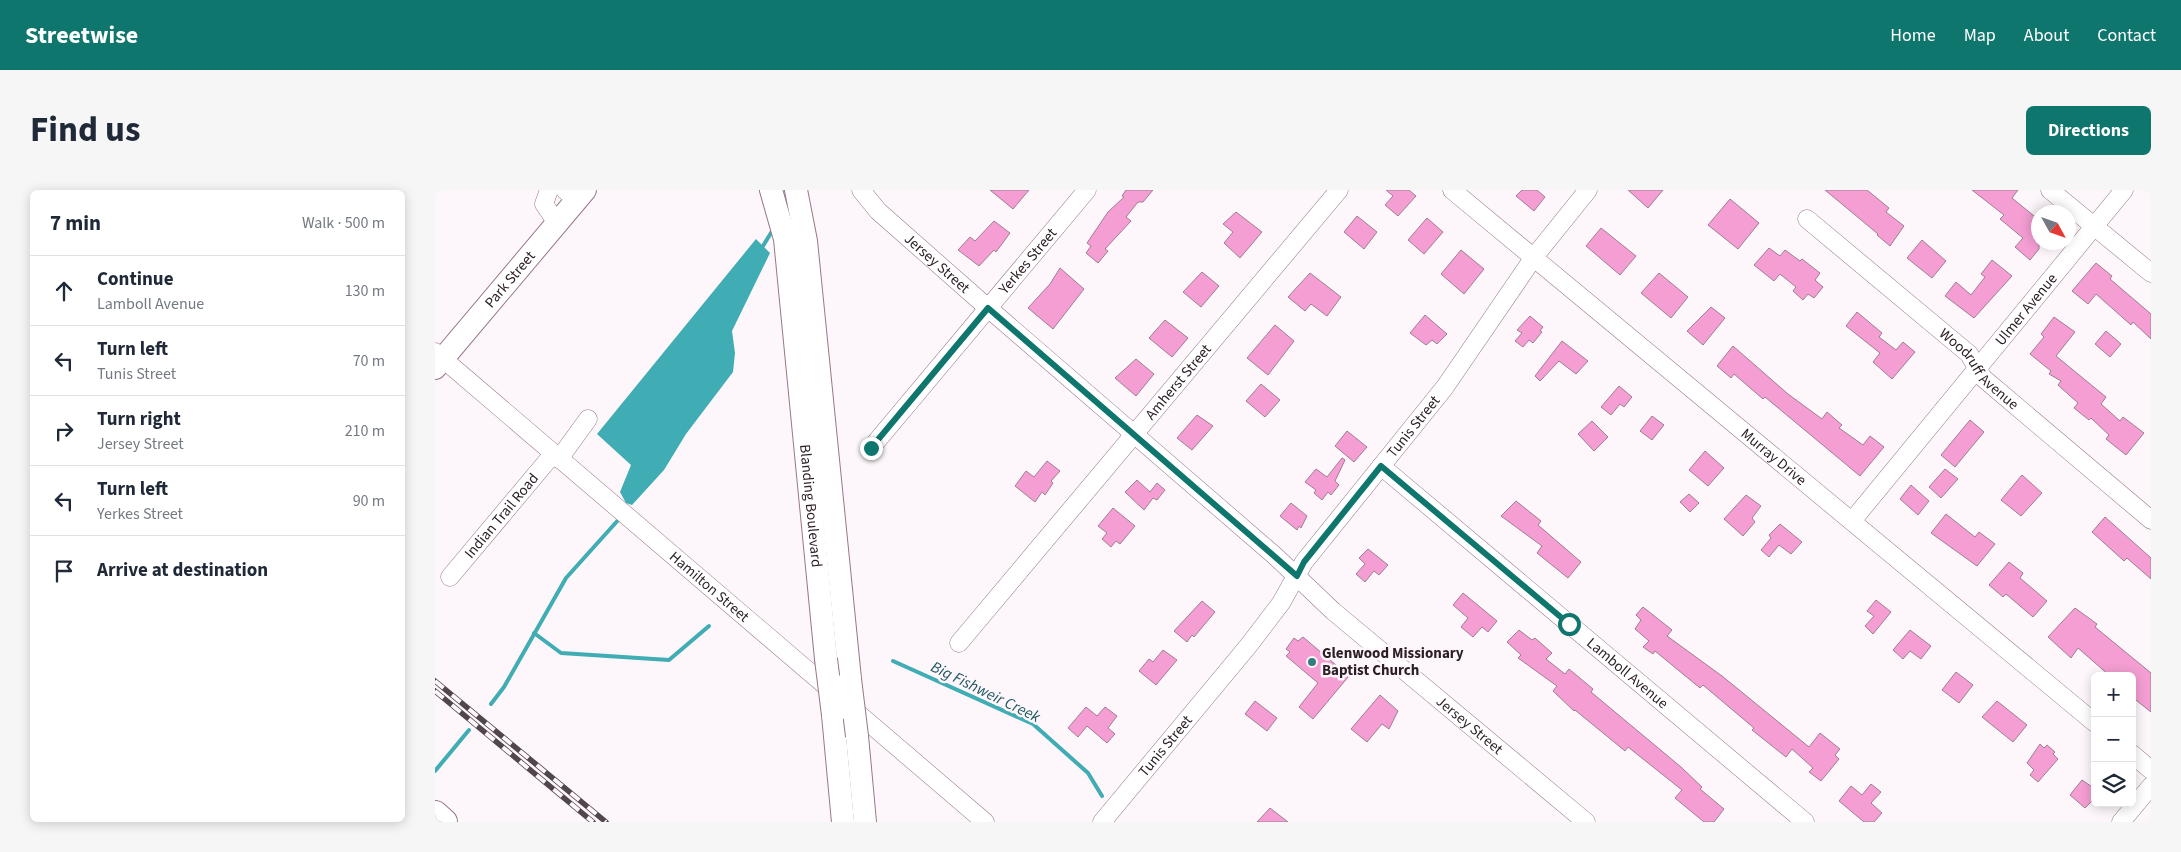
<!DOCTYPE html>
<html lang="en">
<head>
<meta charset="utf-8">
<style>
	body { margin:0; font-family:"Source Sans 3",sans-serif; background:#f6f6f7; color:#1f2937 }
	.controls { position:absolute; right:15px; bottom:15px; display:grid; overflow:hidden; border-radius:8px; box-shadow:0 2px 12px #0003 }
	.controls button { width:45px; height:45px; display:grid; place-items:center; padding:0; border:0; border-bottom:1px solid #e0e1e3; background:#fff; color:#1f2937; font:25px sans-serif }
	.compass { position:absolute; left:1596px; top:15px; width:45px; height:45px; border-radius:50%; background:#fff; box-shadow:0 2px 12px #0003; rotate:130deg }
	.stop { position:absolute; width:15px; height:15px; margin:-11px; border:4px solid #0f766e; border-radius:50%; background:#fff }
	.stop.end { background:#0f766e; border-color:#fff; box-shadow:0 1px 5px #0008 }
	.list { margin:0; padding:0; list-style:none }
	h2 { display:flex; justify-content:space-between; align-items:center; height:65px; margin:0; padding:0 20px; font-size:21px }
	h2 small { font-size:16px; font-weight:400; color:#747a83 }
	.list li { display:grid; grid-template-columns:32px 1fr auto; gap:15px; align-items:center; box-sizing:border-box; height:70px; padding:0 20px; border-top:1px solid #e0e1e3 }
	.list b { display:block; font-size:19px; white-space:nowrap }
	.list p { margin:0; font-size:16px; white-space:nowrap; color:#747a83 }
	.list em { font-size:16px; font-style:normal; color:#747a83 }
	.icon { flex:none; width:28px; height:28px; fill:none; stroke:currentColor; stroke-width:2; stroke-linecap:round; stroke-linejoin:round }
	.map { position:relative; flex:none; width:1716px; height:632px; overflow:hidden; border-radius:8px }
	header { display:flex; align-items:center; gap:30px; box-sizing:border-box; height:70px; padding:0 25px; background:#0f766e; color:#fff }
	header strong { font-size:24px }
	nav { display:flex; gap:28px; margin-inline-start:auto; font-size:18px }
	.intro { display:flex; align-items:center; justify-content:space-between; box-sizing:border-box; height:120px; padding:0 30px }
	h1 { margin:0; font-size:35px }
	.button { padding:12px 22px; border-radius:8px; background:#0f766e; color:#fff; font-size:18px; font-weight:700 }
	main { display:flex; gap:30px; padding:0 30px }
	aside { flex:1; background:#fff; border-radius:8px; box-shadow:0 2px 12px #0003 }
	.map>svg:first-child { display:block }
	.water { fill:#40acb4 }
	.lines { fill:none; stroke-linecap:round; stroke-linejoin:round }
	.stream { stroke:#40acb4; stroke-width:4 }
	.building { fill:#f49ed3; stroke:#9f7e91 }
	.minor-casing { stroke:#97778a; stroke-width:19 }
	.major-casing { stroke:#97778a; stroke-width:24 }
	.highway-casing { stroke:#97778a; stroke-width:28 }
	.minor { stroke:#fff; stroke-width:18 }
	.major { stroke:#fff; stroke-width:22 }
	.highway { stroke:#fff; stroke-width:26 }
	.rail-casing { stroke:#52464d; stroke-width:5.5 }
	.rail { stroke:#fdf6fa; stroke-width:4; stroke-dasharray:11; stroke-linecap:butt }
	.major-bridge-casing { stroke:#97778a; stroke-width:24; stroke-linecap:butt }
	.major-bridge { stroke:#fff; stroke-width:22 }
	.route { stroke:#0f766e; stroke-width:6 }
	.poi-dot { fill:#337c81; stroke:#fdf6fa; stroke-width:2 }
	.labels { text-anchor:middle; stroke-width:5; stroke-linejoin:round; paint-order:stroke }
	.street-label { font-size:15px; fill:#2b1e26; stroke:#fdf6fa }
	.poi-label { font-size:15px; font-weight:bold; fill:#2b1e26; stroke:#fdf6fa; text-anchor:start }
	.water-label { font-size:16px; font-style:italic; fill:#1c585d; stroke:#fdf6fa }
</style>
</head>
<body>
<header>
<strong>Streetwise</strong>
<nav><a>Home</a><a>Map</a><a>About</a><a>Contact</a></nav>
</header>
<div class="intro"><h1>Find us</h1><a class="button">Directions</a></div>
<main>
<aside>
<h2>7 min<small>Walk · 500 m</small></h2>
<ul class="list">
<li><svg class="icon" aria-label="ahead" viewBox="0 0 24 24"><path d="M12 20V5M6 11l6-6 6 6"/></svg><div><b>Continue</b><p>Lamboll Avenue</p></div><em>130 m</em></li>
<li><svg class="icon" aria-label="left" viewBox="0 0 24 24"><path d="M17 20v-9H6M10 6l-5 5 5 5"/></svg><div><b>Turn left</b><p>Tunis Street</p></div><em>70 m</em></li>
<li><svg class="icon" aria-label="right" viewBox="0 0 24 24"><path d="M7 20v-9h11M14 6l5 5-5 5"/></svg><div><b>Turn right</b><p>Jersey Street</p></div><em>210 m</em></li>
<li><svg class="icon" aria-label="left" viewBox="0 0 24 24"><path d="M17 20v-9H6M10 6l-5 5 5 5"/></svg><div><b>Turn left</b><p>Yerkes Street</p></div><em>90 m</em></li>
<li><svg class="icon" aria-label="arrive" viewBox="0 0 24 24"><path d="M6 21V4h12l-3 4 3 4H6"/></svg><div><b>Arrive at destination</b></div></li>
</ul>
</aside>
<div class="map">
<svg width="1716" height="632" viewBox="0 0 1716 632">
	<rect width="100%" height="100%" fill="#fdf6fa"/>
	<path class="water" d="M321,49L335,63L297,141L300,163L298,182L251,244L229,280L197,315L191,313L185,302L196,275L162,244Z"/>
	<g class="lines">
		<path class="stream" d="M328,56L339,38
			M99,443L126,463L234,470L274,436
			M458,471L598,534L653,583L667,606
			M56,514L69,497L131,388L185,328
			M0,581L34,540"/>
	</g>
	<path class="building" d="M555,0H594L578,19Z
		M691,0H718L708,12H703L691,27L696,31L670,59L673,61L663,73L651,63L656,56L652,53L673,22L689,7L687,6Z
		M951,0H974L981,6L963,26L950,15L958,6Z
		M1087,0H1102L1110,7L1099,21L1081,6Z
		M1193,0H1228L1213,18Z
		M1390,0H1432L1454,18L1451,22L1469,36L1455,56L1442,45L1443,44Z
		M1537,0H1583L1577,8L1604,30V59L1595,70L1580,57L1588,48L1565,29L1569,25Z
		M1295,9L1324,33L1303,59L1273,35Z
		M801,22L827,42L805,68L789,53L798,42L788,34Z
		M922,26L942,42L929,59L909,42Z
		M992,28L1008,42L989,64L973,50Z
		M559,31L575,43L561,62L559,60L544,76L523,60L535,47L540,51Z
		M1166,38L1201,66L1185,85L1151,56Z
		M1487,50L1511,71L1497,88L1472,68Z
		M1334,58L1345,66L1350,60L1365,71L1367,69L1385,83L1380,90L1388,97L1379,108L1373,104L1368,110L1358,101L1361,97L1345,84L1339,91L1319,75Z
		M1026,60L1049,79L1029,104L1006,84Z
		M1557,70L1577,86L1539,128L1510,106L1521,92L1536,105L1550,87L1546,84Z
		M1661,73L1677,86L1675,89L1716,124V149L1698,132L1696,135L1661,104L1653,114L1637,101Z
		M625,78L649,99L618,139L593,118L615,94Z
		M767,82L784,96L766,117L748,102Z
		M875,83L906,107L892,126L876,114L870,121L853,107Z
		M1224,83L1253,107L1236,128L1206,103Z
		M1276,117L1290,128L1268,155L1252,141Z
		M1422,122L1447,143L1444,147L1461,160L1468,152L1480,162L1457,189L1438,172L1445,163L1411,136Z
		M990,125L1012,144L1002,154L997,150L991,155L975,143Z
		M1095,126L1108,137L1105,141L1107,142L1098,153L1094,150L1088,157L1080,151L1087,143L1082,140Z
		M1619,127L1640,142L1621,166L1671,207L1666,214L1685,231L1688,227L1709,243L1691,265L1671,249L1674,245L1656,228L1654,230L1639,218L1643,213L1623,195L1626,191L1614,184L1616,181L1595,164L1609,147L1606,144Z
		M730,130L753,148L737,167L714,148Z
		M840,135L859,151L833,185L812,168Z
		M1671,141L1686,154L1675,167L1660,154Z
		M1127,151L1153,171L1141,184L1124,171L1105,191L1100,186Z
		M1298,156L1353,204L1387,229L1392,222L1407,235L1404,238L1428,255L1435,246L1449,257L1425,286L1330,207L1328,209L1299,184L1296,188L1282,176Z
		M701,169L719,184L701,206L680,188Z
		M826,194L845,210L830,227L811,211Z
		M1184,196L1197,207L1189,217L1185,214L1176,225L1166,217Z
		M762,225L778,236L757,260L742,248Z
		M1217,226L1229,235L1217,250L1205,241Z
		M1535,230L1549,242L1520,277L1506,265Z
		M1157,231L1173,247L1159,261L1143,244Z
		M912,241L932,257L919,272L900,256Z
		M1270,261L1289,278L1273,296L1254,280Z
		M907,268L910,270L900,291L904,295L896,305L893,302L887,310L879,303L881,300L870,292L881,279L892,287Z
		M612,271L625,281L616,291L618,293L610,305L607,302L600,312L580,296L591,281L599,287Z
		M1510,279L1523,289L1506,308L1494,297Z
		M1587,285L1607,303L1586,326L1566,310Z
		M702,290L715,302L722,293L730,300L722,310L718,308L709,320L690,302Z
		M1476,295L1494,311L1483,325L1465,309Z
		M1254,304L1264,313L1255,322L1245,312Z
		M1311,305L1326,316L1317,328L1320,332L1308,346L1289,329Z
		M1081,311L1106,331L1103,335L1146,372L1133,388L1102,363L1107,356L1066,326Z
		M856,313L872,326L866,338L864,336L862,340L845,326Z
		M678,318L700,336L685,354L681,351L676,357L667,349L672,343L663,336Z
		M1511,324L1540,347L1544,342L1560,354L1542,376L1496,343Z
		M1670,327L1716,368V389L1692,368L1689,371L1657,342Z
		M1345,334L1367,352L1356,364L1344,355L1334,367L1326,360L1336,348L1334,345Z
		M933,359L953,375L944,385L939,381L930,392L921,384L930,374L924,368Z
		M1574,372L1588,383L1585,388L1612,411L1598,427L1571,404L1568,407L1554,395Z
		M1028,403L1062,431L1053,442L1047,437L1038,447L1026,437L1033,428L1018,415Z
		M1441,410L1456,422L1438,444L1430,436L1439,426L1432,421Z
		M767,411L780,422L759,447L757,445L752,452L739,441Z
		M1208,417L1237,440L1232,446L1287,486L1374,557L1385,543L1405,559L1400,565L1404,569L1386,591L1374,582L1378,578L1357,559L1351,567L1317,540L1319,538L1268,495L1265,498L1220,461L1218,464L1208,457L1214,451L1200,439L1206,430L1201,425Z
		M1640,418L1662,434L1660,437L1716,483V522L1697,507V486H1675L1643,458L1636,468L1613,447Z
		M1084,440L1097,450L1100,448L1117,463L1111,469L1130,484L1134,479L1158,499L1156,502L1246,577L1267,597L1265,599L1289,619L1279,632H1269L1240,608L1247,600L1193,557L1190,561L1140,520L1139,521L1118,501L1122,496L1083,468L1086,465L1072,452Z
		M1475,440L1496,456L1486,469L1475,461L1468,469L1458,460Z
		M868,447L914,486L878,529L864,517L883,493L851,466L855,462L851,459L859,448L863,451Z
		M728,460L742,470L721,495L704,481L714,469L718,472Z
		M1521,482L1538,495L1524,513L1507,500Z
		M945,505L963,521L954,539L947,534L932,552L916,539Z
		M820,511L842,528L832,541L810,524Z
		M1562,511L1592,535L1578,552L1547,527Z
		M651,517L662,526L670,517L682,526L673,538L680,544L672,553L652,536L643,547L633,538Z
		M1605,554L1609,558L1612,555L1620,562L1618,564L1623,569L1603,592L1595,585L1599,580L1592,573Z
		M1647,590L1660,599V608L1650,618L1635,605Z
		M1436,594L1446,602L1436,613L1447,623L1439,632H1429L1404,611L1416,596L1427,605Z
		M835,618L853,632H822Z"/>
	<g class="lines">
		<defs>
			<g id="minor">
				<path d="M114,0L109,14L122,33"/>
				<path d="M130,0L141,10"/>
				<path id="s1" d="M426,0L443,21L553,118L839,365L898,421L1151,632"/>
				<path id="s2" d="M1017,0L1660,533"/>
				<path d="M1615,0L1716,83"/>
				<path id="s3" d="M1372,29L1534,164L1548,188L1716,330"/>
				<path id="s4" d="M0,162L550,632"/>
				<path id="s5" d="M436,258L652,0"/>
				<path d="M124,269L153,229"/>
				<path id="s6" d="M946,276L1370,632"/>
				<path id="s7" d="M1417,331L1689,0"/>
				<path id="s8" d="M15,387L118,264"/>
				<path id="s9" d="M524,453L904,0"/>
				<path d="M1697,564L1716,580"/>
				<path id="s10" d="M667,632L814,455L846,413L869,372L1010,197L1099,67L1153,0"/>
				<path d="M1686,632L1716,596"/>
			</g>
			<g id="major">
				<path id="s11" d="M336,0L350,49L391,469"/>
				<path d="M361,0L371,51L415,489"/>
				<path id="s12" d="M0,178L150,0"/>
				<path d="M398,525L408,632"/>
				<path d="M422,546L430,632"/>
			</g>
			<path id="highway" d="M0,624L9,632"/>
		</defs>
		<use href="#minor" class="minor-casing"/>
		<use href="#major" class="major-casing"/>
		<use href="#highway" class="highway-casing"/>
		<use href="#minor" class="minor"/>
		<use href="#major" class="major"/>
		<use href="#highway" class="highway"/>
		<defs>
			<path id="rail" d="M0,491L171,632
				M0,501L158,632"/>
		</defs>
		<use href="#rail" class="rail-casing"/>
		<use href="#rail" class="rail"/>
		<defs>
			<path id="major-bridge" d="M391,469L398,525
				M415,489L422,546"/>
		</defs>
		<use href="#major-bridge" class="major-bridge-casing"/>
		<use href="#major-bridge" class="major-bridge"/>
	</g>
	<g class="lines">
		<path class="route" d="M436,258L553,118L862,386L869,372L946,276L1134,434"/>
	</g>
	<circle class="poi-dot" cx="877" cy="472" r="5"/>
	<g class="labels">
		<g class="street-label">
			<text dy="5" stroke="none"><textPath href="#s5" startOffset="244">Yerkes Street</textPath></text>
			<text dy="5" stroke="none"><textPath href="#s1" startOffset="106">Jersey Street</textPath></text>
			<text dy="5" stroke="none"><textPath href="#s12" startOffset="116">Park Street</textPath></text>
			<text dy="5" stroke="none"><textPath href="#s7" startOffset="274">Ulmer Avenue</textPath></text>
			<text dy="5" stroke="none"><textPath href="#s3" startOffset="229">Woodruff Avenue</textPath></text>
			<text dy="5" stroke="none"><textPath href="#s9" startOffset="341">Amherst Street</textPath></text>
			<text dy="5" stroke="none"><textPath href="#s10" startOffset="504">Tunis Street</textPath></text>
			<text dy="5" stroke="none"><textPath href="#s2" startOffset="418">Murray Drive</textPath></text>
			<text dy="5" stroke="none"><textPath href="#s11" startOffset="319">Blanding Boulevard</textPath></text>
			<text dy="5" stroke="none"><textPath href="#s8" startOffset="80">Indian Trail Road</textPath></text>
			<text dy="5" stroke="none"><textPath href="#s4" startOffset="361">Hamilton Street</textPath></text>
			<text dy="5" stroke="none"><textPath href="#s6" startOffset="322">Lamboll Avenue</textPath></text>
			<text dy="5" stroke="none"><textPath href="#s1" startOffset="811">Jersey Street</textPath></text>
			<text dy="5" stroke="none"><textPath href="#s10" startOffset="99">Tunis Street</textPath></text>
		</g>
		<g class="poi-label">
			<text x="887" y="468">Glenwood Missionary<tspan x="887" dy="17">Baptist Church</tspan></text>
		</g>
		<g class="water-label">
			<text transform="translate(551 501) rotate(26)" y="6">Big Fishweir Creek</text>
		</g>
	</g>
</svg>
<div class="controls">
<button>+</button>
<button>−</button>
<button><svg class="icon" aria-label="layers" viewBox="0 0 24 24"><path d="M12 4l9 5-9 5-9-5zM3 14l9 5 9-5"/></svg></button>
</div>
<svg class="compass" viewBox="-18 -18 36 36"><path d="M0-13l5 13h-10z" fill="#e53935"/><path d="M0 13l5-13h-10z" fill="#747a83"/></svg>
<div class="stop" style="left:1134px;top:434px"></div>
<div class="stop end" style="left:436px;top:258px"></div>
</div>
</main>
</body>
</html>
